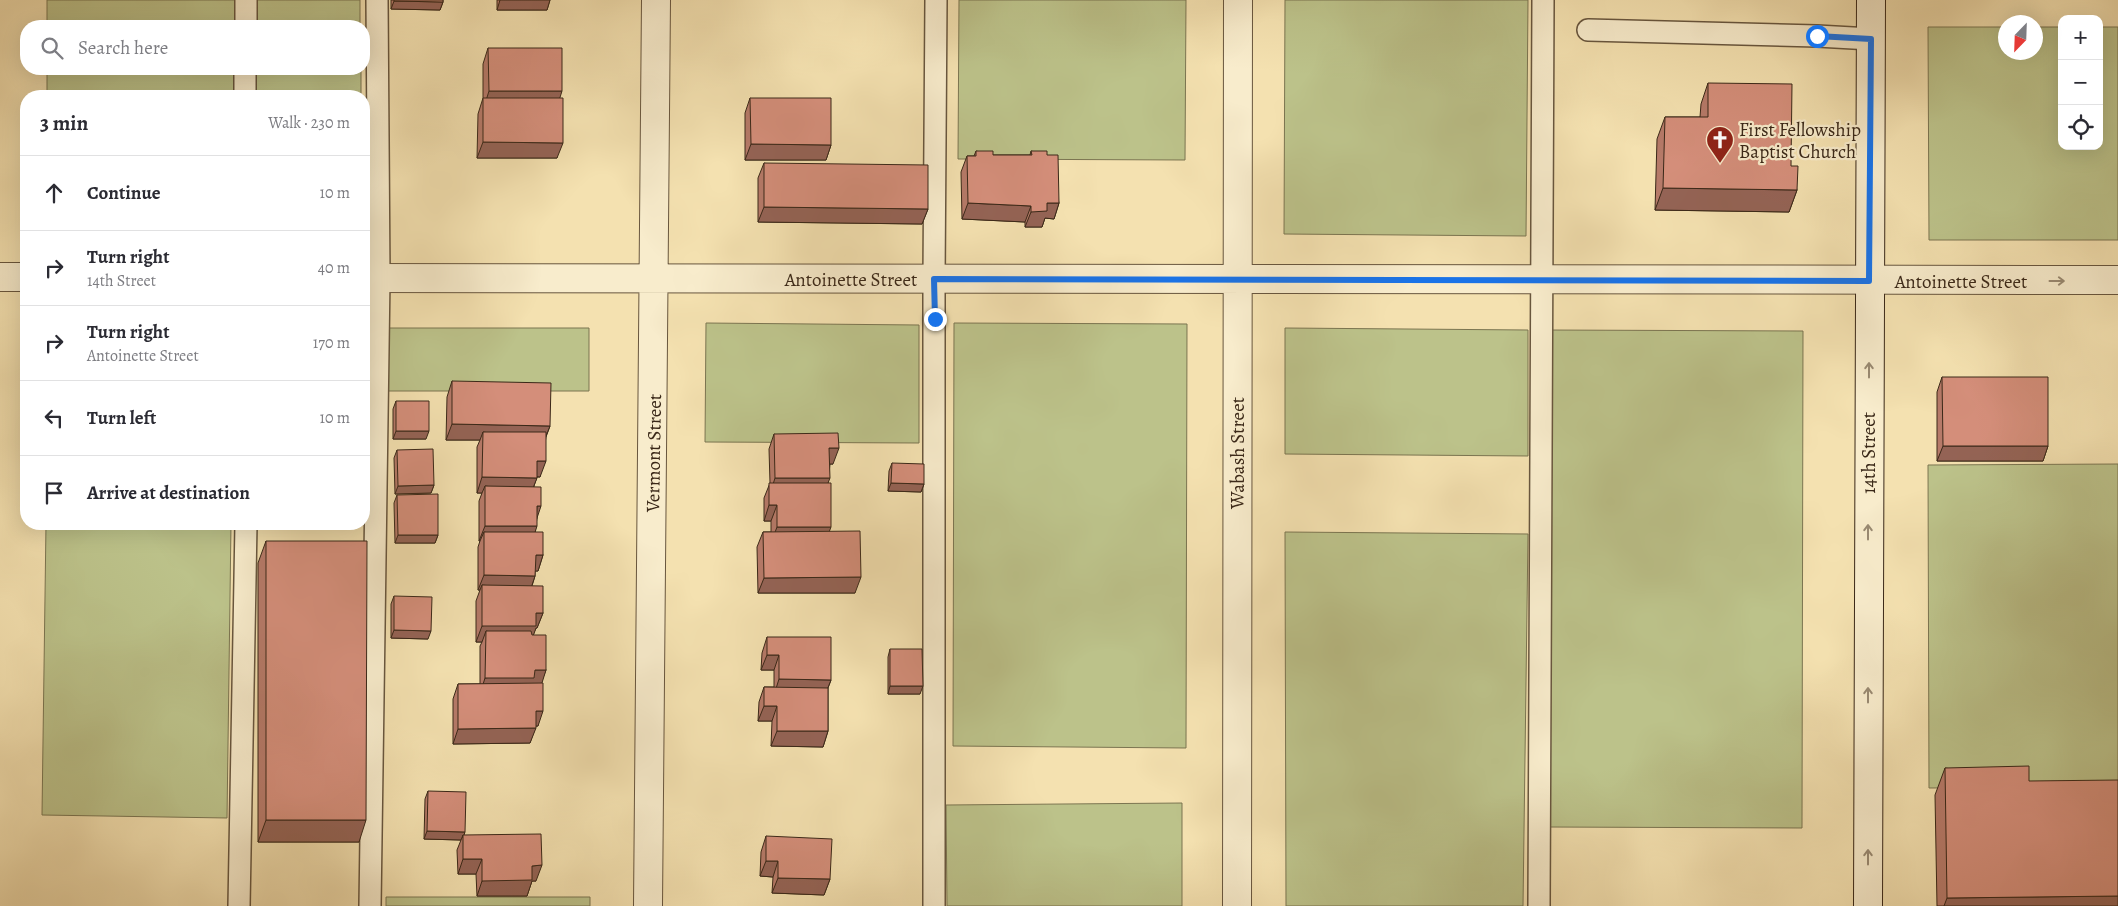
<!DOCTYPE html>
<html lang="en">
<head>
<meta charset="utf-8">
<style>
	body { margin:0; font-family:Alegreya,serif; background:#f7f7f7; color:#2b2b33 }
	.controls { position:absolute; right:15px; top:15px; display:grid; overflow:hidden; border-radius:10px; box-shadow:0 5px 20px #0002 }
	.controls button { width:45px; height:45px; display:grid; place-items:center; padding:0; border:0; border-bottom:1px solid #e1e1e2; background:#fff; color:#2b2b33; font:25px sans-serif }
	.compass { position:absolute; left:1998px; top:15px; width:45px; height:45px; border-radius:50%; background:#fff; box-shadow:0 5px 20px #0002; rotate:203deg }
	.stop { position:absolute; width:15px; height:15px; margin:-11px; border:4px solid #1a73e8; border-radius:50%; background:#fff }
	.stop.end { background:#1a73e8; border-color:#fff; box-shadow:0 1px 5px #0008 }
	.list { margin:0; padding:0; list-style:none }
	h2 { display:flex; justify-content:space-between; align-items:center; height:65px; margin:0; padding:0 20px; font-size:21px }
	h2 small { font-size:16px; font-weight:400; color:#7c7c81 }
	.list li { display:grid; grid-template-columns:32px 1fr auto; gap:15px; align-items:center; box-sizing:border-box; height:75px; padding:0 20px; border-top:1px solid #e1e1e2 }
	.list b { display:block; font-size:19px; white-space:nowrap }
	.list p { margin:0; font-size:16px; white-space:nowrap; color:#7c7c81 }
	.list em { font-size:16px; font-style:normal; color:#7c7c81 }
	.icon { flex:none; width:28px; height:28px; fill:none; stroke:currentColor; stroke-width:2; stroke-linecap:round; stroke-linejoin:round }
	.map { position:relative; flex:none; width:2118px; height:906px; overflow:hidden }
	.search { position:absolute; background:#fff; box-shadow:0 5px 20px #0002; left:20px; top:20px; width:350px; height:55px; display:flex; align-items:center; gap:12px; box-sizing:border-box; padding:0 18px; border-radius:20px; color:#7c7c81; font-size:19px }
	.panel { position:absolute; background:#fff; box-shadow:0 5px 20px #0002; left:20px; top:90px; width:350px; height:440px; border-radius:20px }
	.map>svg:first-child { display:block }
	.green { fill:#bcc28a; stroke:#7b7551 }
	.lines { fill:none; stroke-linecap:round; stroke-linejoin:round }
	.lane-casing { stroke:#68563e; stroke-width:24 }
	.street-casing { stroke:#68563e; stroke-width:30 }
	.secondary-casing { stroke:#3a2818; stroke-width:30 }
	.lane { stroke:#f8eccc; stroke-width:21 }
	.street { stroke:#f8eccc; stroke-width:28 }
	.secondary { stroke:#f8eccc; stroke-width:28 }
	.wall { fill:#b67a69; stroke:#3a2818 }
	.shaded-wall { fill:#946355; stroke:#3a2818 }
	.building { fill:#d48e7a; stroke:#3a2818 }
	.oneway { stroke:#998a72 }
	.route { stroke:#1a73e8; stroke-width:6 }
	.labels { text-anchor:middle; stroke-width:4.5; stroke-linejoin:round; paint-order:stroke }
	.poi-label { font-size:19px; fill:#3a2818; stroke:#f8eccc; text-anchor:start }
	.street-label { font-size:19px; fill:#3a2818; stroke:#f8eccc }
</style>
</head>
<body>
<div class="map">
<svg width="2118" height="906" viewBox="0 0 2118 906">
	<rect width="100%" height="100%" fill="#f4e1b0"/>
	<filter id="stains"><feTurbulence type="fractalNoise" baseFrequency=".004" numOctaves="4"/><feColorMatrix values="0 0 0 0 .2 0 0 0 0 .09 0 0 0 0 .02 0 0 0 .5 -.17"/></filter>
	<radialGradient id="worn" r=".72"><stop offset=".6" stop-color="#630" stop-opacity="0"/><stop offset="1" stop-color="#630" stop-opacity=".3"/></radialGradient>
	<path class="green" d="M47,0H235V26H47Z
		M255,0H360V26H256Z
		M959,0H1186L1185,160L958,159Z
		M1285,0H1528L1526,236L1284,234Z
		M1928,27H2005L2006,52H2036V27H2062V146H2099V27H2118V240H1929Z
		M47,69H235V96H47Z
		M256,69H361V96H256Z
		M706,323L919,325V443L705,442Z
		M954,323L1187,324L1186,748L953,746Z
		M387,328H589V391H387Z
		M1285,328L1528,330V456L1285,454Z
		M1548,330L1803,331L1802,828L1548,827Z
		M2118,464V787L1929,788L1928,465Z
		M46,524H231L227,818L42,815Z
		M1285,532L1528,534L1523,906H1286Z
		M1182,803V906H947L946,805Z
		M386,897H590V906H386Z"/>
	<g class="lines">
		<defs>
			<path id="lane" d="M246,26V0
				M1588,30L1817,36L1871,39
				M245,96V69
				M239,906L246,524
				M370,906L379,278L377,0
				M934,906V279L936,0
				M1539,906L1543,0"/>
			<path id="street" d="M0,277H26
				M364,278L2118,280
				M648,906L656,0
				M1237,906L1238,0"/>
			<path id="secondary" d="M1868,906L1871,0"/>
		</defs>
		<use href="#lane" class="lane-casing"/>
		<use href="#street" class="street-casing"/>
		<use href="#secondary" class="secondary-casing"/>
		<use href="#lane" class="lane"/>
		<use href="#street" class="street"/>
		<use href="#secondary" class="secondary"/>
	</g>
	<path class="wall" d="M391,0H443V2L440,10L391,9Z
		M497,0H550L547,10H497Z
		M488,48L560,98L557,158H477L478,114L483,98V64Z
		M1708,83L1791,166L1797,190L1789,212L1655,210L1657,139L1665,117H1700L1701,104Z
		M750,98L831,145L826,160H745V113Z
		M976,151L993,155H1030L1031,151L1047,155L1059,203L1054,219L1045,218L1042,227H1025V222L962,219L961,172L967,156H974Z
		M764,163L928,209L922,224L758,222V178Z
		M1942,377L2048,446L2043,461H1937V392Z
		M452,381L550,426L546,437L540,477H537L534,486L537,518L535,532L543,555L538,571H535V576L532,586L543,613L537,628H536L533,635L546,670L541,683L538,726H536L530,743L453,744V699L458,684H480V646L482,642H476V601L480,590H478V547L480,541H479V501L482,493H477V447L480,440H446L447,397Z
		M396,401L426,439H393V409Z
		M774,434L833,464H830L828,483L829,531L855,593H758L757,547L763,532H771V521H764V498L770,483L769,449Z
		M397,450L434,485L431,493L395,494L394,458Z
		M892,463L924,484L921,492L888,491L889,471Z
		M397,495L438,535L435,543H395L394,503Z
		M266,541L359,842H258V563Z
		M394,596L428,639L391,638V604Z
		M767,637L831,680L828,688V731L823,747L771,746L772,721H758L759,702L764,687H774V670H761L762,653Z
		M890,649L920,694H888V657Z
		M1945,768L2029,781L2118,906H1937L1935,795Z
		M428,791L464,835L536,881H532L527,896H477L476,874H458L457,850L461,840L424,839L425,799Z
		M766,836L830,879L824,895L772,893L773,877L760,876L761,852Z"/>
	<path class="shaded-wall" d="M500,0H550L547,10H497Z
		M394,1L443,2L440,10L391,9Z
		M489,91H562L557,107H484Z
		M483,142L563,143L557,158H477Z
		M751,144L831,145L826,160H745Z
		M1663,188L1797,190L1789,212L1655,210Z
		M968,203L1031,206L1025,222L962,219Z
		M1047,203H1059L1054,219L1045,218L1042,227H1025L1031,212Z
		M764,207L928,209L922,224L758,222Z
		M452,424L550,426L544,441L483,432L480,440H446Z
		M396,431H429L426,439H393Z
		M1943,446H2048L2043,461H1937Z
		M829,448H839L833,464H824Z
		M537,461H546L540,477L531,476Z
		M482,477L537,478L531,493L485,486L482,493H477Z
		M775,478H830L824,493L770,494Z
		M891,483L924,484L921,492L888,491Z
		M434,485L431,493L395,494L398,486Z
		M769,505H777L771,521H764Z
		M537,506H541L536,521Z
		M485,526H537L532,542L484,532L480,541H479Z
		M777,527H831L825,543H771Z
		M398,535H438L435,543H395Z
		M536,555H543L538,571H530Z
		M484,575L535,576L530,591L482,585L480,590H478Z
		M861,577L855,593H758L764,578Z
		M536,613H543L537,628H536L531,642L486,631L482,642H476L482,626Z
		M394,630L431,631L428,639L391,638Z
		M767,655H779L774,670H761Z
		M535,670H546L541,686L480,694L485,678Z
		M779,679L831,680L825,695H774Z
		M890,686H923L920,694H888Z
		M764,706H777L772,721H758Z
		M536,711H543L538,726H530Z
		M536,728L530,743L453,744L458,729Z
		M777,731H828L823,747L771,746Z
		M266,820H366L359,842H258Z
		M427,831L465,832L463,838V835L461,840L424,839Z
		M463,859H482L476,874H458Z
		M766,861H778L773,877L760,876Z
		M542,865L536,881H532L527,896H477L482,881L532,866Z
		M778,878L830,879L824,895L772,893Z
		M2118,896V906H1944L1947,898Z"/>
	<path class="building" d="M394,0H443V2L394,1Z
		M488,48H562V91H489Z
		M1708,83L1792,84L1791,166H1798L1797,190L1663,188L1665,117H1708Z
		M483,98H563V143L483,142Z
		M750,98H831V145L751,144Z
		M976,151H993V155H1032L1031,151H1047V155H1058L1059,203H1047V211L1031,212V206L968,203L967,156H976Z
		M764,163L928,165V209L764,207Z
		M1942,377H2048V446H1943Z
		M452,381L551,383L550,426L452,424Z
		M396,401H429V431H396Z
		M483,432H546V461H537V478L482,477Z
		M838,433L839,448H829L830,478H775L774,434Z
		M433,449L434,485L398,486L397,450Z
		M892,463L924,464V484L891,483Z
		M769,483H831V527H777V505H769Z
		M485,486L541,487V506H537V526H485Z
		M438,494V535H398L397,495Z
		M860,531L861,577L764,578L763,532Z
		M484,532H543V555H536L535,576L484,575Z
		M266,541H367L366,820H266Z
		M482,585L543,586V613H536V626H482Z
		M394,596L432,597L431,631L394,630Z
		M486,631H531L532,635H546V670H535L534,678H485Z
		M767,637H831V680L779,679V655H767Z
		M890,649H922L923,686H890Z
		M543,683V711H536V728L458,729V684Z
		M764,687L828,688V731H777V706H764Z
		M2029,766V781L2118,780V896L1947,898L1945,768Z
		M428,791L466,792L465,832L427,831Z
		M541,834L542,865L532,866V880L482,881V859H463V835Z
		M766,836L832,839L830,879L778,878V861H766Z"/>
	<defs><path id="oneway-shaft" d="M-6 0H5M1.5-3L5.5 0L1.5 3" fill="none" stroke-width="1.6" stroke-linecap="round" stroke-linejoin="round" transform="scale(1.25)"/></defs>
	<g class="oneway">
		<use href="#oneway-shaft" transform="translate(2057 281)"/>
		<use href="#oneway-shaft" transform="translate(1869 370) rotate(-90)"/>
		<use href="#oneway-shaft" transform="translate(1868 532) rotate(-90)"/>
		<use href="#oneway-shaft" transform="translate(1868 695) rotate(-90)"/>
		<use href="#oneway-shaft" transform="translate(1868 857) rotate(-90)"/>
	</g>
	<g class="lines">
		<path class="route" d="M935,319L934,279L1869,281L1871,39L1817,36"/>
	</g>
	<defs>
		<symbol id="church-pin" viewBox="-11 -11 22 30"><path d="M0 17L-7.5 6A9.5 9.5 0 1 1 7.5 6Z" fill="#8f2418" stroke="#f8eccc"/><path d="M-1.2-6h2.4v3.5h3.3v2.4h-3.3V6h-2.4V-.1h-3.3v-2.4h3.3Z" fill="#fff"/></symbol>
	</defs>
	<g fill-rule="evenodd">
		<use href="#church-pin" x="1704" y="124" width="32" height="43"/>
	</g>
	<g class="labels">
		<g class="poi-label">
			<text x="1739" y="136">First Fellowship<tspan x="1739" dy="22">Baptist Church</tspan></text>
		</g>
		<g class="street-label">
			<text x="851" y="286">Antoinette Street</text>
			<text x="1961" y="288">Antoinette Street</text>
			<text transform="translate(653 453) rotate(-89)" y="7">Vermont Street</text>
			<text transform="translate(1237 453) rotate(-90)" y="7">Wabash Street</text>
			<text transform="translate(1868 453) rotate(-90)" y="7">14th Street</text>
		</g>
	</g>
	<rect width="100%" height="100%" filter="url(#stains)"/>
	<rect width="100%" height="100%" fill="url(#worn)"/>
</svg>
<div class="controls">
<button>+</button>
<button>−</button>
<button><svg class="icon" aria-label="locate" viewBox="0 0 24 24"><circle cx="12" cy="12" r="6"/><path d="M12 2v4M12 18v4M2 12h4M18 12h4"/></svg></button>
</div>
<svg class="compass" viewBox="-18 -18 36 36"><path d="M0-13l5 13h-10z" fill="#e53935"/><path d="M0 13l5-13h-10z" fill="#7c7c81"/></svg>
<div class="stop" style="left:1817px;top:36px"></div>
<div class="stop end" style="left:935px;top:319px"></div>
<div class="search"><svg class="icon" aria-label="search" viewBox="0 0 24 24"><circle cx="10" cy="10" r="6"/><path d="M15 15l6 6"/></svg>Search here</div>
<section class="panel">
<h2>3 min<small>Walk · 230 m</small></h2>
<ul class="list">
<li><svg class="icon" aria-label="ahead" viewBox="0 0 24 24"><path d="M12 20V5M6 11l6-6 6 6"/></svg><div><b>Continue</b></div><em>10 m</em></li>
<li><svg class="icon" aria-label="right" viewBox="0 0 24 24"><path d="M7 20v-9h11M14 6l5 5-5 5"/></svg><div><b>Turn right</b><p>14th Street</p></div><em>40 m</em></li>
<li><svg class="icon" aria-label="right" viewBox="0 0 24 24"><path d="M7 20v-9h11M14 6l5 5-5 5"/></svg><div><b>Turn right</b><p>Antoinette Street</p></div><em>170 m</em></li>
<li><svg class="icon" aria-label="left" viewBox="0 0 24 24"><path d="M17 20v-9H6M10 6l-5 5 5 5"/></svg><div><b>Turn left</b></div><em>10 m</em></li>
<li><svg class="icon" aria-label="arrive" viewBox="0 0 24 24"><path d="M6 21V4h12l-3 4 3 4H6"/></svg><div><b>Arrive at destination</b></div></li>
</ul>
</section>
</div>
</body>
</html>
